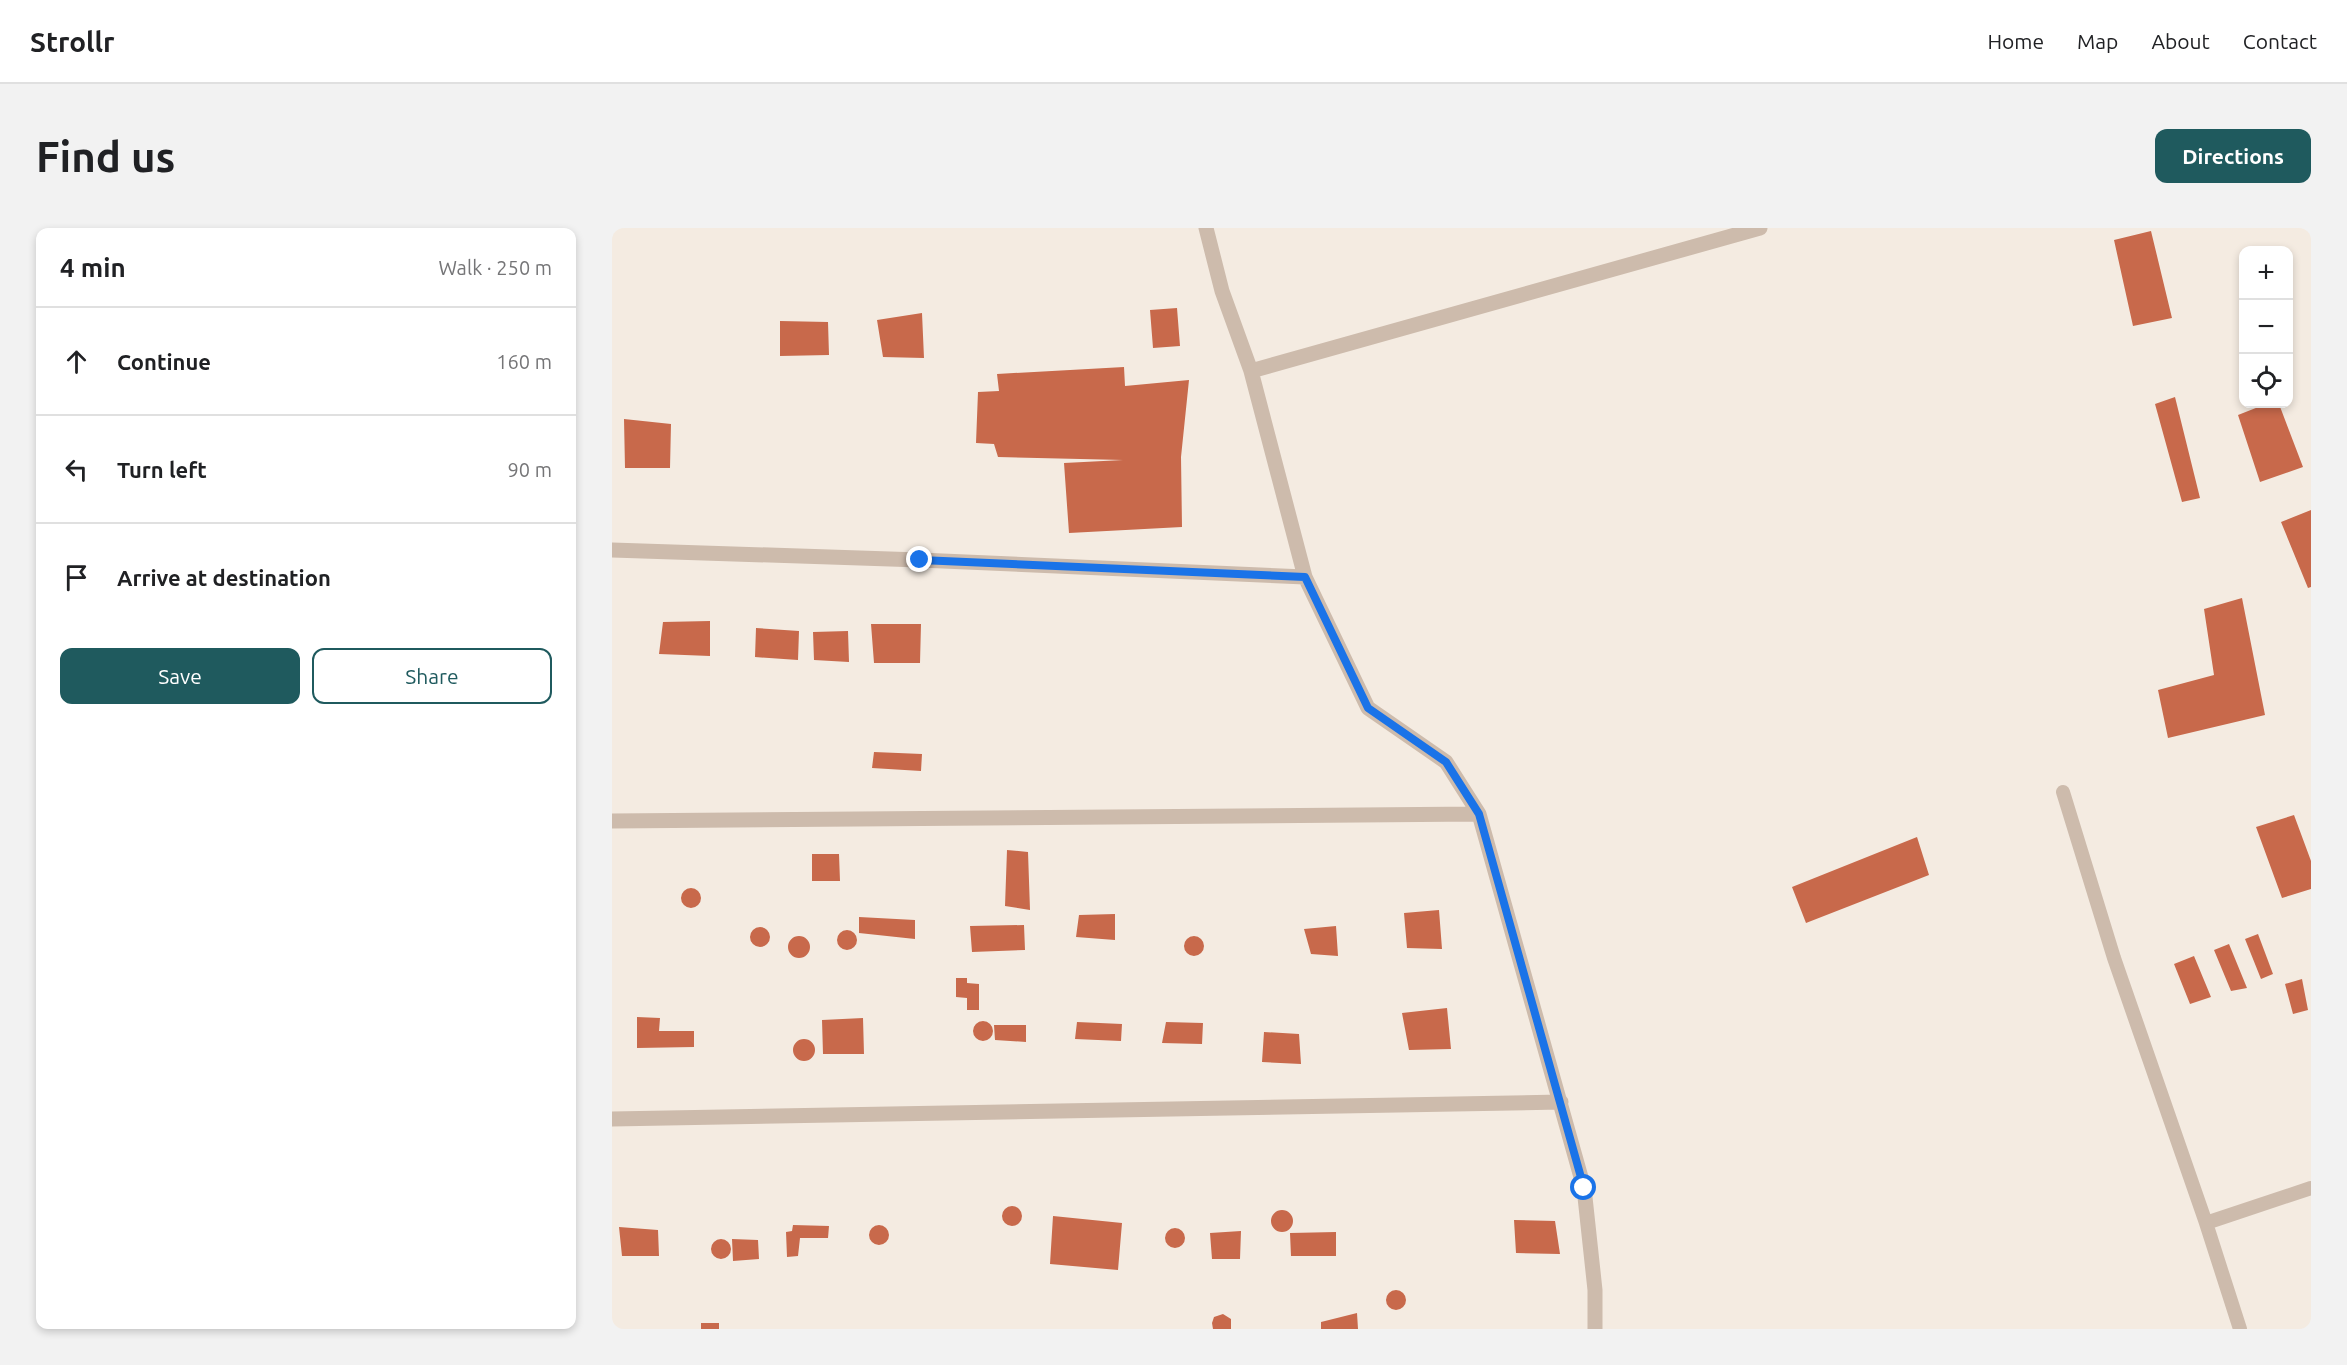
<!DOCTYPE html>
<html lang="en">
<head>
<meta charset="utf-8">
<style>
	body { margin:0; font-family:Ubuntu,sans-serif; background:#f2f2f2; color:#202124 }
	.controls { position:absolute; right:18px; top:18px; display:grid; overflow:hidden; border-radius:12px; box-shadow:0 3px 9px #0003 }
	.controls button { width:54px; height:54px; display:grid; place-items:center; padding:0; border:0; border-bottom:2px solid #e0e0e0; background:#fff; color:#202124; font:30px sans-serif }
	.stop { position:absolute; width:18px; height:18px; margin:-14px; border:4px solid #1a73e8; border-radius:50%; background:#fff }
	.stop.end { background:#1a73e8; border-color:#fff; box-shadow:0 2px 6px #0008 }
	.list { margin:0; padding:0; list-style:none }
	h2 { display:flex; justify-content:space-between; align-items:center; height:78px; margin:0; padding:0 24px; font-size:26px }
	h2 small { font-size:20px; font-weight:400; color:#757577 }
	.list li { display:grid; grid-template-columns:39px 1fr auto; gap:18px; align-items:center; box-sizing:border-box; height:108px; padding:0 24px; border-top:2px solid #e0e0e0 }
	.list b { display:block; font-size:22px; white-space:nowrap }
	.list em { font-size:20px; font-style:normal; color:#757577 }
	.actions { display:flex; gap:12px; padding:18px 24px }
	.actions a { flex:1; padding:14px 0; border:2px solid #1f5a5e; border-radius:12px; text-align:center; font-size:21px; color:#1f5a5e }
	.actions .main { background:#1f5a5e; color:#fff }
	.icon { flex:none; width:33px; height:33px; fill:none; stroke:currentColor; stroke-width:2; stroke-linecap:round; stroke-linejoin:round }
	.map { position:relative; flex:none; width:1699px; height:1101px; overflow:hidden; border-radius:12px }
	header { display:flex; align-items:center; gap:36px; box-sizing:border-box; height:84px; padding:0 30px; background:#fff; border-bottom:2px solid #e0e0e0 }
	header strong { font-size:28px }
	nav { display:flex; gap:33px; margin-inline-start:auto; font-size:21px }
	.intro { display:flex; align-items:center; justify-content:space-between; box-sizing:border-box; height:144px; padding:0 36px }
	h1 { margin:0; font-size:42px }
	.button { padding:15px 27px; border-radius:12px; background:#1f5a5e; color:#fff; font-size:21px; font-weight:700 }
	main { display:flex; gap:36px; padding:0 36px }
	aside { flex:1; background:#fff; border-radius:12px; box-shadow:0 3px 9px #0003 }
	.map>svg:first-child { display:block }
	.building { fill:#c8694b }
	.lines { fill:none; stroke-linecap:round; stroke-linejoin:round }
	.lane { stroke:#cdbbac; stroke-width:14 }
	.street { stroke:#cdbbac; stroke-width:15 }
	.route { stroke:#1a73e8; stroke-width:8 }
</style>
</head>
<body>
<header>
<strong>Strollr</strong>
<nav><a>Home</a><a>Map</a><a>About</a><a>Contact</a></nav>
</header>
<div class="intro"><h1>Find us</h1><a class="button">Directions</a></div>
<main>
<aside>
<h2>4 min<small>Walk · 250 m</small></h2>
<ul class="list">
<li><svg class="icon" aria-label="ahead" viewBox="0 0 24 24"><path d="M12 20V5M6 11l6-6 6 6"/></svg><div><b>Continue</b></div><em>160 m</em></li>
<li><svg class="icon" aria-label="left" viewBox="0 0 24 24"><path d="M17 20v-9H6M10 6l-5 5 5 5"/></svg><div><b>Turn left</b></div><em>90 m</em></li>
<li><svg class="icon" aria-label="arrive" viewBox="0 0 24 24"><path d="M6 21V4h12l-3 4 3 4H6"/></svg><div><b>Arrive at destination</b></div></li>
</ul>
<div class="actions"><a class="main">Save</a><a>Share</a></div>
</aside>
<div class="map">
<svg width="1699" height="1101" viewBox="0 0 1699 1101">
	<rect width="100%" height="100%" fill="#f4ebe1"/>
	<path class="building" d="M1539,3L1560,90L1521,98L1502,12Z
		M565,80L568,118L541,120L538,82Z
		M310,85L312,130L271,129L265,92Z
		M168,93L216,94L217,127L168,128Z
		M512,139L513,158L577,152L569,229L570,299L457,305L452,235L511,232L386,229L382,216L364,215L366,164L387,163L385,146Z
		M1563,169L1588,270L1570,274L1543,176Z
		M1654,176H1667L1691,239L1648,254L1626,187Z
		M12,191L59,196L58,240H13Z
		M1699,282V359L1696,360L1669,294Z
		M1630,370L1653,487L1556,510L1546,462L1602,447L1592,381Z
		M98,393V428L47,426L51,394Z
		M259,396H309L308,435H262Z
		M144,400L187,403L186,432L143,429Z
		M236,403L237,434L202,432L201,404Z
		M262,524L310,526L309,543L260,540Z
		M1682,587L1699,633V661L1670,670L1644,599Z
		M1305,609L1317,647L1194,695L1180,659Z
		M395,622L416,624L418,682L393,678Z
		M200,626H227L228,653H200Z
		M69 670a10 10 0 1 1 20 0a10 10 0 1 1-20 0Z
		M827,682L830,721L795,720L792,685Z
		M503,686V712L464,709L467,687Z
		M247,689L303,692V711L247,705Z
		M412,697L413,722L360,724L358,698Z
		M724,698L726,728L699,726L692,701Z
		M138 709a10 10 0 1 1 20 0a10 10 0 1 1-20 0Z
		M225 712a10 10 0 1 1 20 0a10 10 0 1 1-20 0Z
		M1646,706L1661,746L1649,751L1633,711Z
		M572 718a10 10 0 1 1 20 0a10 10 0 1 1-20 0Z
		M176 719a11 11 0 1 1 22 0a11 11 0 1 1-22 0Z
		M1617,716L1635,760L1619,763L1602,722Z
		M1582,728L1599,769L1578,776L1562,736Z
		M344,750H355V755L367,756V782H355V770L344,769Z
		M1690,751L1696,782L1681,786L1673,756Z
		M835,780L839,821L797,822L790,785Z
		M25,789L48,790L47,803H82V819L25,820Z
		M251,790L252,826H211L210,792Z
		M361 803a10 10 0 1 1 20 0a10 10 0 1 1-20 0Z
		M465,794L510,796L509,813L463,811Z
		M554,794L591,795L590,816L550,815Z
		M382,797H414V814L383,812Z
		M652,804L687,806L689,836L650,834Z
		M181 822a11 11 0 1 1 22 0a11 11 0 1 1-22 0Z
		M390 988a10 10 0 1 1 20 0a10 10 0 1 1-20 0Z
		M659 993a11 11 0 1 1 22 0a11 11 0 1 1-22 0Z
		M441,988L510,995L506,1042L438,1036Z
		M902,992L943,993L948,1026L904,1025Z
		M257 1007a10 10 0 1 1 20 0a10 10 0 1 1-20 0Z
		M181,997L217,998L216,1010H188L186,1028L175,1029L174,1004L180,1003Z
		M7,999L46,1002L47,1028H10Z
		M553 1010a10 10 0 1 1 20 0a10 10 0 1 1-20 0Z
		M629,1003L628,1031H600L598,1005Z
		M724,1004V1028H679L678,1005Z
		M99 1021a10 10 0 1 1 20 0a10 10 0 1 1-20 0Z
		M120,1011L146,1012L147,1031L121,1033Z
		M774 1072a10 10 0 1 1 20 0a10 10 0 1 1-20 0Z
		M745,1085L746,1101H709V1094Z
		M611,1086L619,1091V1101H601L600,1095L602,1089Z
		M89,1095H107V1101H89Z"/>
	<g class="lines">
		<path class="lane" d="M1451,564L1502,730L1594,995L1628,1101
			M1594,995L1699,960"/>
		<path class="street" d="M594,0L610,63L639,143L693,349L756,480L834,534L867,586L972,960L983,1062V1101
			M639,143L1148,0
			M0,322L308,332L693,349
			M0,593L867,586
			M0,891L949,874"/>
	</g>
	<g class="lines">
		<path class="route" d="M308,332L693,349L756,480L834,534L867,586L972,960"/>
	</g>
</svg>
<div class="controls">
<button>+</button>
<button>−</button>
<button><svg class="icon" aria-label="locate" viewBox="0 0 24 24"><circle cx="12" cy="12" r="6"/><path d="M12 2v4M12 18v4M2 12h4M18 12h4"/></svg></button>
</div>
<div class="stop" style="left:972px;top:960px"></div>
<div class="stop end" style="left:308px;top:332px"></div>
</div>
</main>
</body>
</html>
